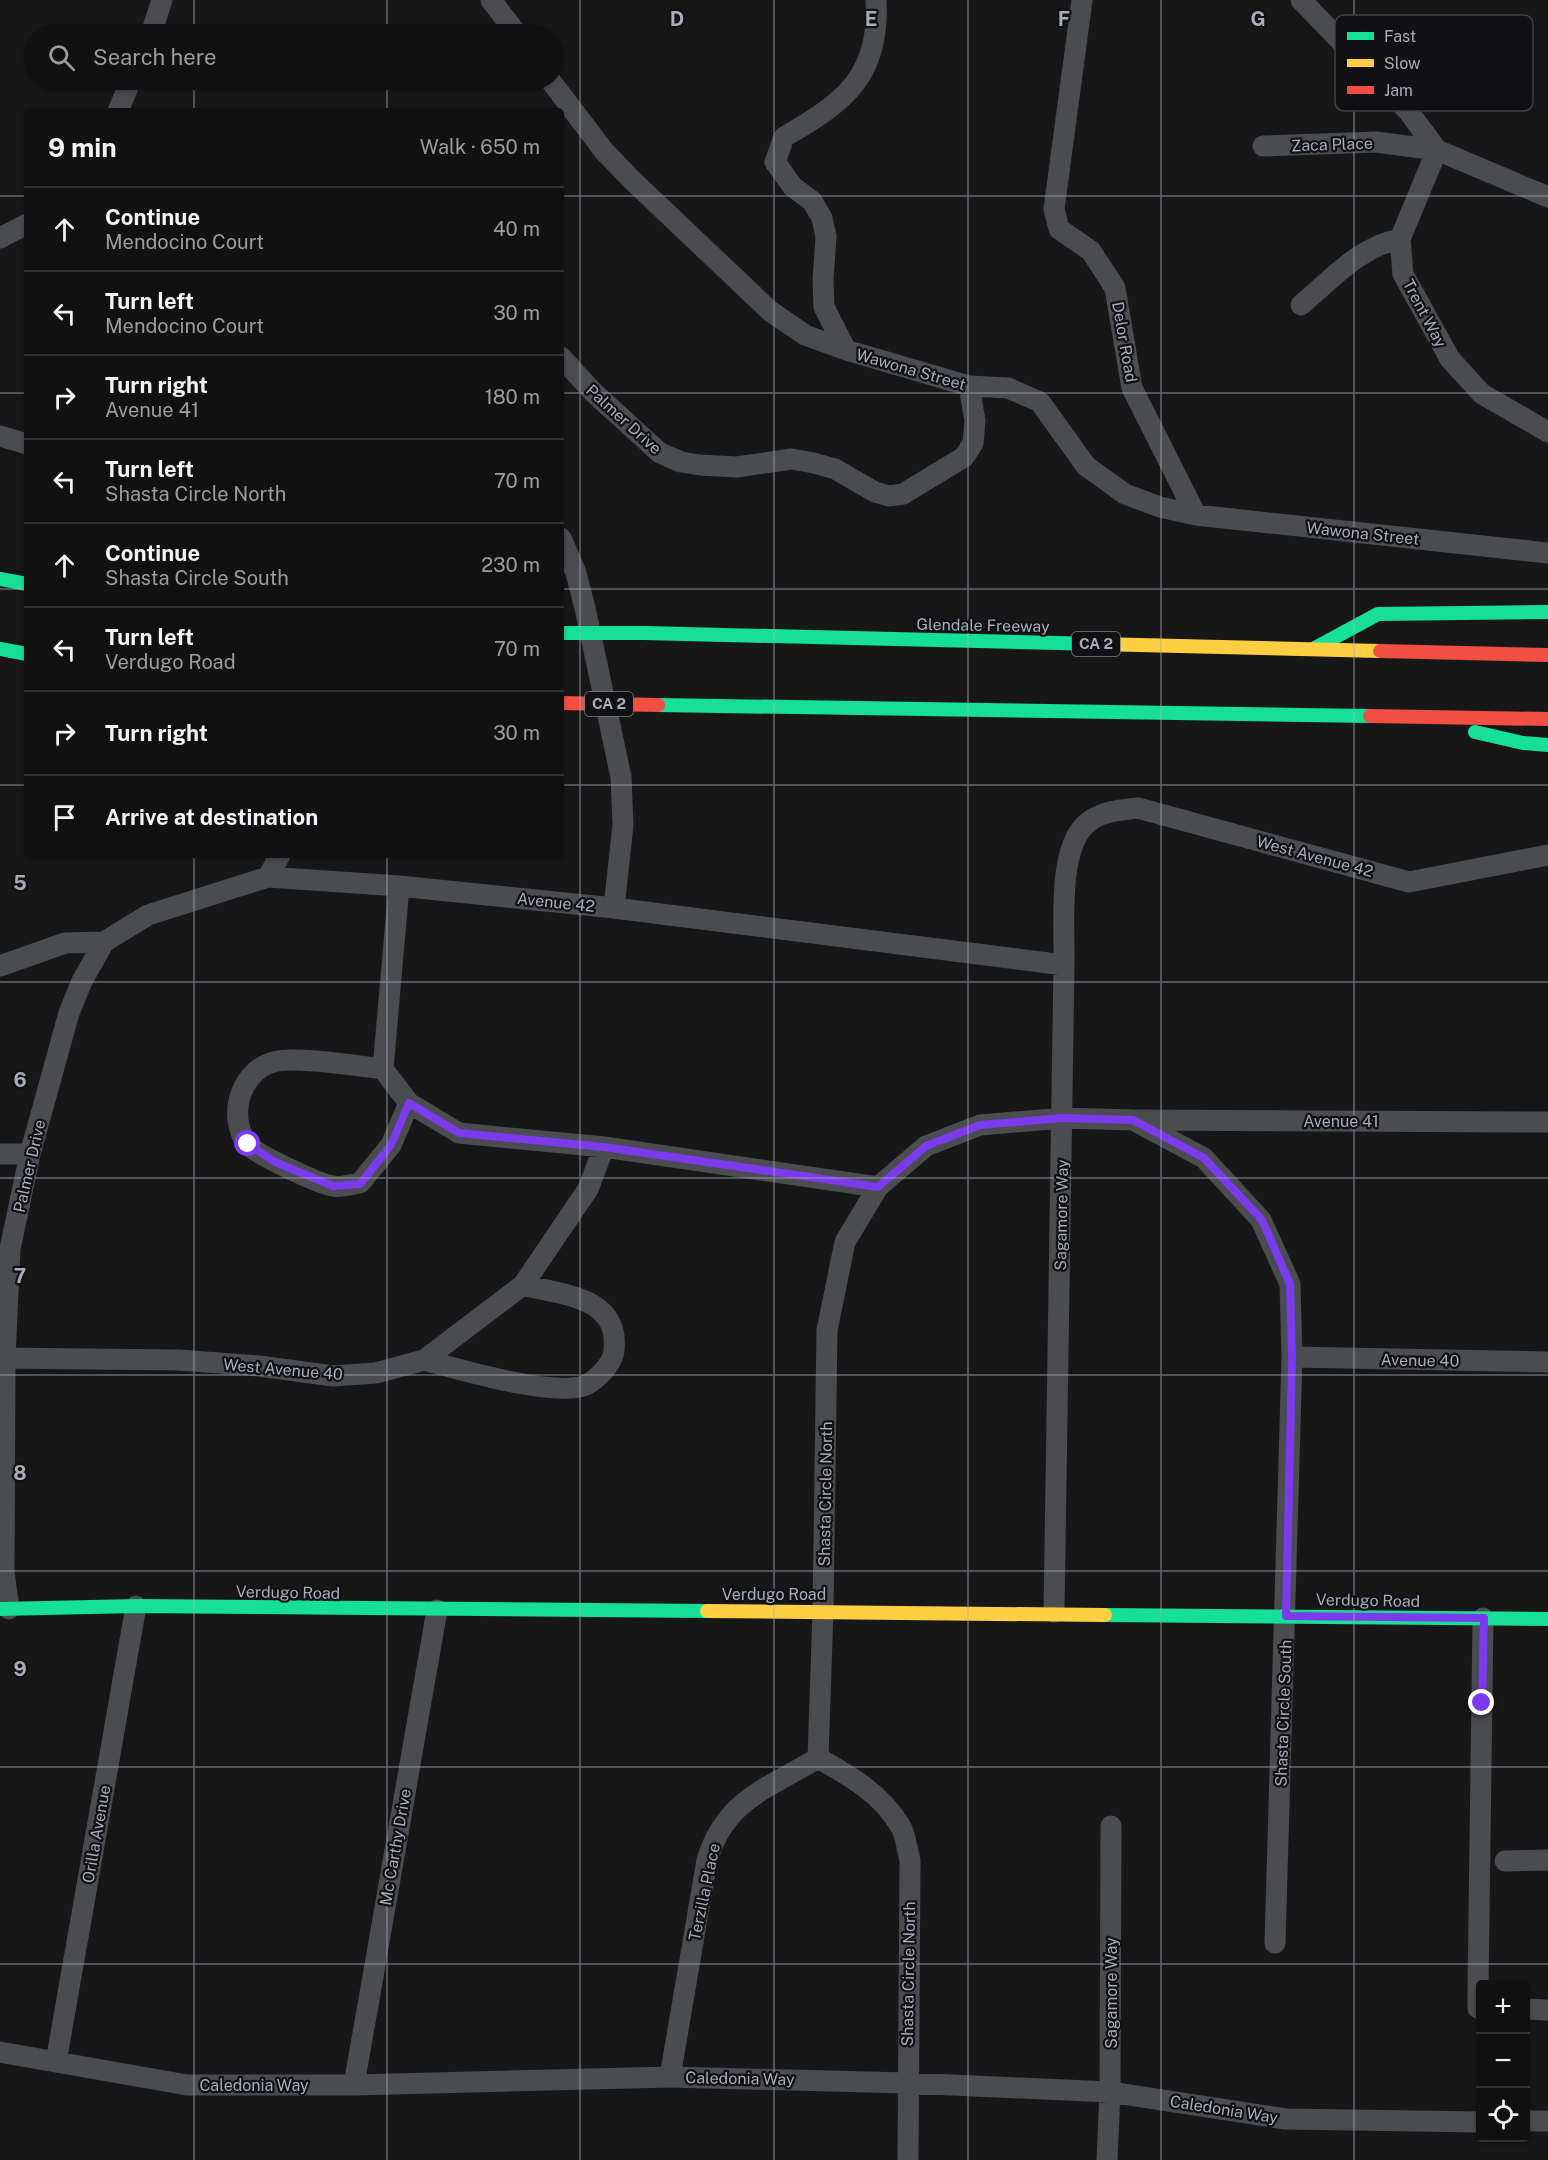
<!DOCTYPE html>
<html lang="en">
<head>
<meta charset="utf-8">
<style>
	body { margin:0; font-family:"Public Sans",sans-serif; background:#1a1a1a; color:#f1f3f6 }
	.controls { position:absolute; right:18px; bottom:18px; display:grid; overflow:hidden; border-radius:6px; box-shadow:0 2px 4px #0004 }
	.controls button { width:54px; height:54px; display:grid; place-items:center; padding:0; border:0; border-bottom:2px solid #303131; background:#111; color:#f1f3f6; font:30px sans-serif }
	.stop { position:absolute; width:18px; height:18px; margin:-14px; border:4px solid #7c3aed; border-radius:50%; background:#fff }
	.stop.end { background:#7c3aed; border-color:#fff; box-shadow:0 2px 6px #0008 }
	.list { margin:0; padding:0; list-style:none }
	h2 { display:flex; justify-content:space-between; align-items:center; height:78px; margin:0; padding:0 24px; font-size:26px }
	h2 small { font-size:20px; font-weight:400; color:#9c9d9f }
	.list li { display:grid; grid-template-columns:39px 1fr auto; gap:18px; align-items:center; box-sizing:border-box; height:84px; padding:0 24px; border-top:2px solid #303131 }
	.list b { display:block; font-size:22px; white-space:nowrap }
	.list p { margin:0; font-size:20px; white-space:nowrap; color:#9c9d9f }
	.list em { font-size:20px; font-style:normal; color:#9c9d9f }
	.icon { flex:none; width:33px; height:33px; fill:none; stroke:currentColor; stroke-width:2; stroke-linecap:round; stroke-linejoin:round }
	.map { position:relative; flex:none; width:1548px; height:2160px; overflow:hidden }
	.search { position:absolute; background:#111; box-shadow:0 2px 4px #0004; left:24px; top:24px; width:540px; height:66px; display:flex; align-items:center; gap:15px; box-sizing:border-box; padding:0 21px; border-radius:33px; color:#9c9d9f; font-size:22px }
	.panel { position:absolute; background:#111; box-shadow:0 2px 4px #0004; left:24px; top:108px; width:540px; height:750px; border-radius:6px }
	.map>svg:first-child { display:block }
	.lines { fill:none; stroke-linecap:round; stroke-linejoin:round }
	.street { stroke:#4b4c50; stroke-width:21 }
	.fast { stroke:#16e098; stroke-width:14 }
	.slow { stroke:#ffcf43; stroke-width:14 }
	.jam { stroke:#f24e42; stroke-width:14 }
	.fast-bridge { stroke:#16e098; stroke-width:14 }
	.jam-bridge { stroke:#f24e42; stroke-width:14 }
	.route { stroke:#7c3aed; stroke-width:8 }
	.grid { fill:none; stroke:#a8adb8; stroke-width:1.5; stroke-opacity:0.55 }
	.labels { text-anchor:middle; stroke-width:4.5; stroke-linejoin:round; paint-order:stroke }
	.shield { fill:#111113; stroke:#7b7e86; stroke-width:1.5 }
	.shield-label { font-size:15px; font-weight:bold; fill:#a8adb8 }
	.street-label { font-size:16px; fill:#a8adb8; stroke:#111113 }
	.key { fill:#111113; stroke:#3e4045; stroke-width:1.5 }
	.key-label { font-size:16px; fill:#a8adb8 }
	.grid-label { font-size:20px; text-anchor:middle; font-weight:bold; fill:#a8adb8; stroke:#111113; stroke-width:4.5; stroke-linejoin:round; paint-order:stroke }
</style>
</head>
<body>
<div class="map">
<svg width="1548" height="2160" viewBox="0 0 1548 2160">
	<rect width="100%" height="100%" fill="#171717"/>
	<g class="lines">
		<path class="street" d="M491,0L517,34
			M1082,0L1054,209L1059,229L1091,251L1115,288L1132,388L1196,515
			M1301,0L1408,111L1437,150L1548,197
			M151,34L162,0
			M550,80L604,151L632,180L770,311L805,335L846,350L969,386L1008,388L1040,402L1086,466L1125,494L1160,507L1196,515L1548,553
			M118,111L131,80
			M1263,146L1376,142L1437,150L1400,239L1403,274L1450,359L1482,394L1548,432
			M0,238L27,224
			M1301,305C1331,280 1360,246 1400,239
			M846,350L824,307L823,280L826,237L822,218L812,201L793,187L775,162L784,137C845,102 880,76 876,0
			M561,357L593,392L660,453L681,462L700,465L737,467L791,459L814,463L835,469L875,492L889,496L903,494L964,457L973,443L975,421L969,386
			M0,436L27,444
			M561,538L576,573L585,608L621,777L623,825L614,908
			M268,877L280,855
			M0,966L65,943L104,942
			M383,1069L409,1103L459,1133L604,1147L878,1187
			M383,1069C357,1066 302,1057 278,1061C242,1067 226,1114 247,1144C255,1154 319,1184 333,1186C341,1188 352,1184 360,1183L391,1145L409,1103
			M383,1069L399,886
			M1138,1120L1548,1122
			M0,1154H30
			M1292,1357L1548,1362
			M0,1358L179,1360L259,1366L333,1376L376,1373L424,1360L523,1285L588,1189L604,1147
			M424,1360C458,1369 555,1398 586,1385C598,1379 613,1363 614,1351C620,1296 562,1295 523,1285
			M9,1609L4,1572L5,1358L10,1249L30,1154L69,1013L82,981L104,942L148,915L268,877L399,886L614,908L1064,965
			M1054,1612L1064,965C1065,927 1057,853 1085,825C1099,811 1119,810 1138,808L1409,882L1548,855
			M818,1758L823,1611L827,1330L845,1242L878,1187L926,1146L980,1125L1063,1118L1133,1120L1204,1158L1261,1220L1290,1284L1292,1357L1275,1943
			M818,1758C850,1776 882,1794 901,1827C906,1836 907,1850 910,1860L908,2160
			M1505,1861L1548,1860
			M1480,2009L1478,2008V1989L1483,1618
			M1526,2009L1548,2010
			M0,2052L187,2085H354L670,2077L907,2083L1110,2092L1286,2119L1480,2122
			M56,2062L136,1606
			M670,2077L707,1860C726,1799 767,1789 818,1758
			M354,2085L437,1610
			M1526,2121H1548
			M1107,2160L1110,2092L1111,1826"/>
		<path class="fast" d="M0,579L27,584
			M644,633L1098,644
			M1315,648L1378,614L1548,612
			M0,649L27,654
			M658,705L1370,716
			M1475,732L1523,743L1548,745
			M0,1609L136,1606L707,1611
			M1105,1615L1548,1619"/>
		<path class="slow" d="M1098,644L1380,651
			M707,1611L1105,1615"/>
		<path class="jam" d="M1380,651L1548,655
			M1370,716L1548,719"/>
		<path class="fast-bridge" d="M561,633H644"/>
		<path class="jam-bridge" d="M561,703L658,705"/>
	</g>
	<g class="lines">
		<path class="route" d="M248,1144L275,1162L333,1186L360,1184L391,1145L409,1103L459,1133L604,1147L878,1187L926,1146L980,1125L1063,1118L1133,1120L1204,1158L1262,1220L1290,1284L1292,1358L1286,1616L1484,1618L1482,1703"/>
	</g>
	<path class="grid" d="M194,0V34M387,0V34M580,0V2160M774,0V2160M968,0V2160M1161,0V2160M1354,0V2160M194,80V111M387,80V111M0,196H27M561,196H1548M0,393H27M561,393H1548M0,589H27M561,589H1548M0,785H27M561,785H1548M194,855V2160M387,855V2160M0,982H1548M0,1178H1548M0,1375H1548M0,1571H1548M0,1767H1548M0,1964H1548"/>
	<g class="labels">
		<g class="shield">
			<rect x="1072" y="632" width="48" height="24" rx="4.5"/>
			<rect x="585" y="692" width="48" height="24" rx="4.5"/>
		</g>
		<g class="shield-label">
			<text x="1096" y="649">CA 2</text>
			<text x="609" y="709">CA 2</text>
		</g>
		<g class="street-label">
			<text transform="translate(1332 144) rotate(-2)" y="6">Zaca Place</text>
			<text transform="translate(1425 313) rotate(62)" y="6">Trent Way</text>
			<text transform="translate(1125 342) rotate(80)" y="6">Delor Road</text>
			<text transform="translate(911 369) rotate(16)" y="6">Wawona Street</text>
			<text transform="translate(624 419) rotate(42)" y="6">Palmer Drive</text>
			<text transform="translate(1363 533) rotate(6)" y="6">Wawona Street</text>
			<text transform="translate(983 625) rotate(1)" y="6">Glendale Freeway</text>
			<text transform="translate(1315 856) rotate(15)" y="6">West Avenue 42</text>
			<text transform="translate(556 902) rotate(6)" y="6">Avenue 42</text>
			<text x="1341" y="1127">Avenue 41</text>
			<text transform="translate(29 1166) rotate(-77)" y="6">Palmer Drive</text>
			<text transform="translate(1061 1215) rotate(-89)" y="6">Sagamore Way</text>
			<text transform="translate(1420 1360) rotate(1)" y="6">Avenue 40</text>
			<text transform="translate(283 1369) rotate(5)" y="6">West Avenue 40</text>
			<text transform="translate(825 1494) rotate(-89)" y="6">Shasta Circle North</text>
			<text transform="translate(288 1592) rotate(1)" y="6">Verdugo Road</text>
			<text x="774" y="1600">Verdugo Road</text>
			<text transform="translate(1368 1600) rotate(1)" y="6">Verdugo Road</text>
			<text transform="translate(1283 1713) rotate(-88)" y="6">Shasta Circle South</text>
			<text transform="translate(96 1834) rotate(-80)" y="6">Orilla Avenue</text>
			<text transform="translate(395 1847) rotate(-80)" y="6">Mc Carthy Drive</text>
			<text transform="translate(704 1892) rotate(-78)" y="6">Terzilla Place</text>
			<text transform="translate(908 1974) rotate(-89)" y="6">Shasta Circle North</text>
			<text transform="translate(1111 1993) rotate(-90)" y="6">Sagamore Way</text>
			<text transform="translate(740 2078) rotate(1)" y="6">Caledonia Way</text>
			<text x="254" y="2091">Caledonia Way</text>
			<text transform="translate(1224 2109) rotate(9)" y="6">Caledonia Way</text>
		</g>
	</g>
	<rect x="1335" y="15" width="198" height="96" rx="9" class="key"/>
	<rect x="1347" y="32" width="27" height="8" fill="#16e098"/>
	<rect x="1347" y="59" width="27" height="8" fill="#ffcf43"/>
	<rect x="1347" y="86" width="27" height="8" fill="#f24e42"/>
	<g class="key-label">
		<text x="1384" y="42">Fast</text>
		<text x="1384" y="69">Slow</text>
		<text x="1384" y="96">Jam</text>
	</g>
	<g class="grid-label">
		<text x="677" y="26">D</text>
		<text x="871" y="26">E</text>
		<text x="1064" y="26">F</text>
		<text x="1258" y="26">G</text>
		<text x="20" y="890">5</text>
		<text x="20" y="1087">6</text>
		<text x="20" y="1283">7</text>
		<text x="20" y="1480">8</text>
		<text x="20" y="1676">9</text>
	</g>
</svg>
<div class="controls">
<button>+</button>
<button>−</button>
<button><svg class="icon" aria-label="locate" viewBox="0 0 24 24"><circle cx="12" cy="12" r="6"/><path d="M12 2v4M12 18v4M2 12h4M18 12h4"/></svg></button>
</div>
<div class="stop" style="left:248px;top:1144px"></div>
<div class="stop end" style="left:1482px;top:1703px"></div>
<div class="search"><svg class="icon" aria-label="search" viewBox="0 0 24 24"><circle cx="10" cy="10" r="6"/><path d="M15 15l6 6"/></svg>Search here</div>
<section class="panel">
<h2>9 min<small>Walk · 650 m</small></h2>
<ul class="list">
<li><svg class="icon" aria-label="ahead" viewBox="0 0 24 24"><path d="M12 20V5M6 11l6-6 6 6"/></svg><div><b>Continue</b><p>Mendocino Court</p></div><em>40 m</em></li>
<li><svg class="icon" aria-label="left" viewBox="0 0 24 24"><path d="M17 20v-9H6M10 6l-5 5 5 5"/></svg><div><b>Turn left</b><p>Mendocino Court</p></div><em>30 m</em></li>
<li><svg class="icon" aria-label="right" viewBox="0 0 24 24"><path d="M7 20v-9h11M14 6l5 5-5 5"/></svg><div><b>Turn right</b><p>Avenue 41</p></div><em>180 m</em></li>
<li><svg class="icon" aria-label="left" viewBox="0 0 24 24"><path d="M17 20v-9H6M10 6l-5 5 5 5"/></svg><div><b>Turn left</b><p>Shasta Circle North</p></div><em>70 m</em></li>
<li><svg class="icon" aria-label="ahead" viewBox="0 0 24 24"><path d="M12 20V5M6 11l6-6 6 6"/></svg><div><b>Continue</b><p>Shasta Circle South</p></div><em>230 m</em></li>
<li><svg class="icon" aria-label="left" viewBox="0 0 24 24"><path d="M17 20v-9H6M10 6l-5 5 5 5"/></svg><div><b>Turn left</b><p>Verdugo Road</p></div><em>70 m</em></li>
<li><svg class="icon" aria-label="right" viewBox="0 0 24 24"><path d="M7 20v-9h11M14 6l5 5-5 5"/></svg><div><b>Turn right</b></div><em>30 m</em></li>
<li><svg class="icon" aria-label="arrive" viewBox="0 0 24 24"><path d="M6 21V4h12l-3 4 3 4H6"/></svg><div><b>Arrive at destination</b></div></li>
</ul>
</section>
</div>
</body>
</html>
